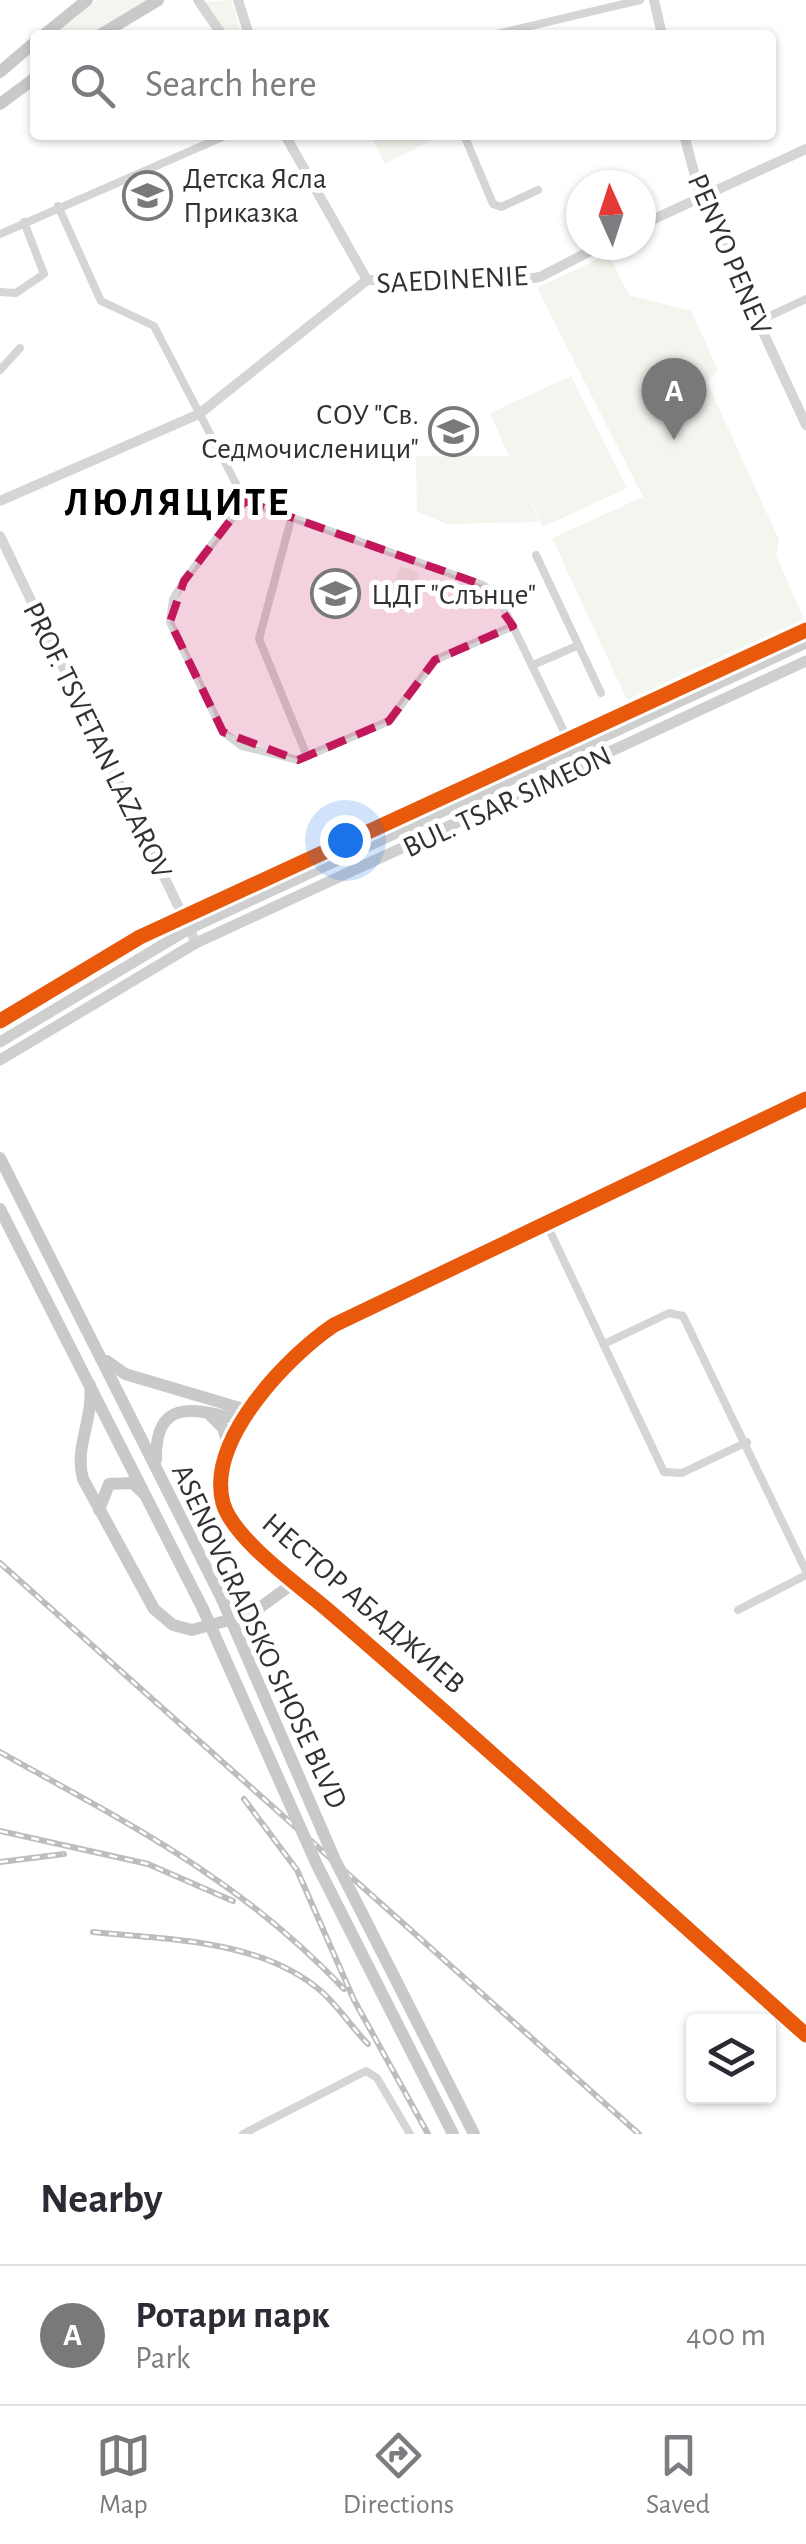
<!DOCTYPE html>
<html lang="en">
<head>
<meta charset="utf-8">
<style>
	body { margin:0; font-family:"Alegreya Sans",sans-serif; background:#f7f7f7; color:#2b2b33 }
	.controls { position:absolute; right:30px; bottom:30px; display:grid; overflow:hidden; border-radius:10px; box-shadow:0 2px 8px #0004 }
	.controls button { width:90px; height:90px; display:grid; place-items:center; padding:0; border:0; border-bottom:2px solid #e1e1e2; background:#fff; color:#2b2b33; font:50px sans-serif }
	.compass { position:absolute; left:566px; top:170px; width:90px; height:90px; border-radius:50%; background:#fff; box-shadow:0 2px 8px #0004; rotate:357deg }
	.you { position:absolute; left:345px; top:840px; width:35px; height:35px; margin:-25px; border:8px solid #fff; border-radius:50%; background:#1a73e8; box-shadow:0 0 0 15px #1a73e833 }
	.badge { display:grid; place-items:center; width:65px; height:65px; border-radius:50%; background:#797979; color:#fff; font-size:32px; font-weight:700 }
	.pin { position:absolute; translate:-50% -82px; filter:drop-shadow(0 2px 5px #0008) }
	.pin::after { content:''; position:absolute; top:52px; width:35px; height:30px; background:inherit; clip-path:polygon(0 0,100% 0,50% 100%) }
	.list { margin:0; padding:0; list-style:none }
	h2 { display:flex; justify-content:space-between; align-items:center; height:130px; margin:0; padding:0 40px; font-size:42px }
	h2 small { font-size:32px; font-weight:400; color:#7c7c81 }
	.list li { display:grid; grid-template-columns:65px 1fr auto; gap:30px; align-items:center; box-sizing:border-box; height:140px; padding:0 40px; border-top:2px solid #e1e1e2 }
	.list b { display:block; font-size:38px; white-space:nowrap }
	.list p { margin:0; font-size:32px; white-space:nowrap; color:#7c7c81 }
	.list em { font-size:32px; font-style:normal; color:#7c7c81 }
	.icon { flex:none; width:55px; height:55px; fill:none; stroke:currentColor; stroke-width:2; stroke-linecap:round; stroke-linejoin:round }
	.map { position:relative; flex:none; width:806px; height:2134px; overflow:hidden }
	.search { position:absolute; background:#fff; box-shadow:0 2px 8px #0004; left:30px; right:30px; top:30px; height:110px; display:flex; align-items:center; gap:25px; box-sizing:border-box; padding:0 35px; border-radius:10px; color:#7c7c81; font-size:38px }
	.sheet { height:270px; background:#fff }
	nav { display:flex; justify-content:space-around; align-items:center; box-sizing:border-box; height:140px; border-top:2px solid #e1e1e2; background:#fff; font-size:28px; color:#7c7c81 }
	nav a { display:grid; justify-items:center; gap:5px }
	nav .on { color:#797979 }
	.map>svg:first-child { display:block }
	.green { fill:#f2f6ee }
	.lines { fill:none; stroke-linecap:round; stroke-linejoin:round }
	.minor { stroke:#d5d5d5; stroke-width:8 }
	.tertiary { stroke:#d5d5d5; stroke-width:10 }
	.secondary { stroke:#cfcfcf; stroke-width:11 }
	.primary { stroke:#c9c9c9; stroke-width:12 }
	.rail-casing { stroke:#bdbdbd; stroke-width:6 }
	.rail { stroke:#fff; stroke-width:2.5; stroke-dasharray:8; stroke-linecap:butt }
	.primary-bridge { stroke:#c9c9c9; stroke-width:12 }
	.cycleway-casing { stroke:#fff; stroke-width:21 }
	.cycleway { stroke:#e8590c; stroke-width:15 }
	.marked { fill:#c2185b; fill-opacity:0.2; stroke:#c2185b; stroke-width:8; stroke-dasharray:20 12; stroke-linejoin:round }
	.labels { text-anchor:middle; stroke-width:10; stroke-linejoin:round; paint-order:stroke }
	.poi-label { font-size:30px; fill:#313131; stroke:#fff; text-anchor:start }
	.street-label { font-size:30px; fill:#313131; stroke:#fff }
	.district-label { font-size:40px; font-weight:bold; letter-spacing:2.5px; fill:#000; stroke:#fff }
</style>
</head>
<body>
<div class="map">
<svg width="806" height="2134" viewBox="0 0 806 2134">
	<rect width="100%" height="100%" fill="#fff"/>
	<path class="green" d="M97,0H145L87,35H54Z
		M231,0L242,35H226L204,2Z
		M377,135H427L430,141L385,164L372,138Z
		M608,254L629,295L691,311L718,370L707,382L779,540L776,555L804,619L627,700L552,538L643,497L537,288Z
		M571,376L627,488L543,527L524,486L539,522L446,524L417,511L416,456H509L490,413Z
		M400,566L420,573L410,603L390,596Z"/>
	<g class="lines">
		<path class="minor" d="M493,35L640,0
			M464,135L493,204L501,207L538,190
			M58,206L101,301L154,326L245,501L483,585L499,598L574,752
			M0,234L227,135
			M0,292L16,293L44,274L24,222
			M757,322L806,299
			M0,370L20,348
			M245,501L184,581L173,599L170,622L223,732L242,746L298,760L389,721L435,660L513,626
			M291,519L259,639L307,756
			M536,555L601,693
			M533,665L579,645
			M806,1099L334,1325C288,1356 206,1440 223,1503C233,1539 300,1586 329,1611C490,1749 647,1893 806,2035
			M547,1225L664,1472L682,1473L747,1442
			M604,1344L669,1313L683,1316L806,1571
			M738,1610L806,1575
			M243,2134L366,2071L377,2078L410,2134"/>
		<path class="tertiary" d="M198,0L222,35
			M238,0L249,35
			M654,0L662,35
			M285,135L367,280
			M684,135L701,198L806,425
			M641,225L806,149
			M0,501L199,414L367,280H520L540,277L602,245
			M0,536L196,943"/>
		<path class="secondary" d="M0,1042L189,929L806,643
			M0,1060L196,943L806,661"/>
		<path class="primary" d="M44,35L87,0
			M100,35L158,0
			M0,72L35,42
			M0,104L35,78
			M0,1158L222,1599
			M0,1209L203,1609
			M107,1361L125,1374L250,1411
			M90,1385C94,1419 74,1447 83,1479L154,1609L173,1625L192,1630L251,1614L295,1582
			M209,1414L223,1428L230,1449
			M156,1460C155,1394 198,1410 244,1421
			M99,1510L109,1484L133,1483L143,1493"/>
		<defs>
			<path id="rail" d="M0,1563L639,2134
				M0,1752C129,1824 240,1879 344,1989
				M244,1799L297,1870L354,2000L428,2134
				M0,1831L148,1864L233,1901
				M0,1862L64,1854
				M93,1932C169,1940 261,1939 322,1992C339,2007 352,2028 368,2044"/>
		</defs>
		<use href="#rail" class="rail-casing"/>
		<use href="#rail" class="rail"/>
		<path class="primary-bridge" d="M222,1599L335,1860L474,2134
			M203,1609L317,1865L453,2134"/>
		<defs>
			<path id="cycleway" d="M0,1021L140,937L806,630
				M806,1099L334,1325C288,1356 206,1440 223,1503C233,1539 300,1586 329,1611C490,1749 647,1893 806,2035"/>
		</defs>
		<use href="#cycleway" class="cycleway-casing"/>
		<use href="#cycleway" class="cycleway"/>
	</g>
	<path class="marked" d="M245,501L483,585L513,626L435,660L389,721L298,760L223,732L170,622L184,581Z"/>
	<defs>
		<symbol id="school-ring" viewBox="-11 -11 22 22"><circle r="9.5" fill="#fff" stroke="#797979" stroke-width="1.5"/><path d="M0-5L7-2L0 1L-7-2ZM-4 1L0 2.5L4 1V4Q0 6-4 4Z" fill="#797979"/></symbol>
	</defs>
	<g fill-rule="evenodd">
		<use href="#school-ring" x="120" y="168" width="55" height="55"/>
		<use href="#school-ring" x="426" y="404" width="55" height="55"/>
		<use href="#school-ring" x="308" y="566" width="55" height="55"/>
	</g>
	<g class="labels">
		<g class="poi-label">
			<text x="183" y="188">Детска Ясла<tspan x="183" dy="34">Приказка</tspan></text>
			<text x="419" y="424" text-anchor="end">СОУ "Св.<tspan x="419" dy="34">Седмочисленици"</tspan></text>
			<text x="371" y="604">ЦДГ "Слънце"</text>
		</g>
		<g class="street-label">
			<text transform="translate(730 254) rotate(67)" y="10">PENYO PENEV</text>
			<text transform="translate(452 279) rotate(-3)" y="10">SAEDINENIE</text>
			<text transform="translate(98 740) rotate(64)" y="10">PROF. TSVETAN LAZAROV</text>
			<text transform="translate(507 801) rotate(-25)" y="10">BUL. TSAR SIMEON</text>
			<text transform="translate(364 1603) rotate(41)" y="10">НЕСТОР АБАДЖИЕВ</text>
			<text transform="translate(260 1636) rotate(65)" y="10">ASENOVGRADSKO SHOSE BLVD</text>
		</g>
		<g class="district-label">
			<text x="178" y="515">ЛЮЛЯЦИТЕ</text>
		</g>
	</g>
</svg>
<div class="controls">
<button><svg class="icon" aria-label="layers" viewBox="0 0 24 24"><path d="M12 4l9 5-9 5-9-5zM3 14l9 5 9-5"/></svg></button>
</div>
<svg class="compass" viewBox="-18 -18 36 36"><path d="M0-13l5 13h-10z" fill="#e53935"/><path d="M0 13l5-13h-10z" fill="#7c7c81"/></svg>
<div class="you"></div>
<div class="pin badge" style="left:674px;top:440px">A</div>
<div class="search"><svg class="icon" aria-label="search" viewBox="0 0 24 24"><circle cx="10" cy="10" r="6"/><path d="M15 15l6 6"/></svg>Search here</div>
</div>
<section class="sheet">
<h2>Nearby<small></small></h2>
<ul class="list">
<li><span class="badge">A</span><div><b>Ротари парк</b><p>Park</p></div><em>400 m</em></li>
</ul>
</section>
<nav>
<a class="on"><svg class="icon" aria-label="map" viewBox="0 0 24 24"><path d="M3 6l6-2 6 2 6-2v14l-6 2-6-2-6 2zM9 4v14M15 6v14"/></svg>Map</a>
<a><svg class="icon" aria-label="directions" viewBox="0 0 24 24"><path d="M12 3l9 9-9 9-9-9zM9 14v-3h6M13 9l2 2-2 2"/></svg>Directions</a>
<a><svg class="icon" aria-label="saved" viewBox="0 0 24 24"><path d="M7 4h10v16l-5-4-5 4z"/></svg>Saved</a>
</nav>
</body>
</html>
